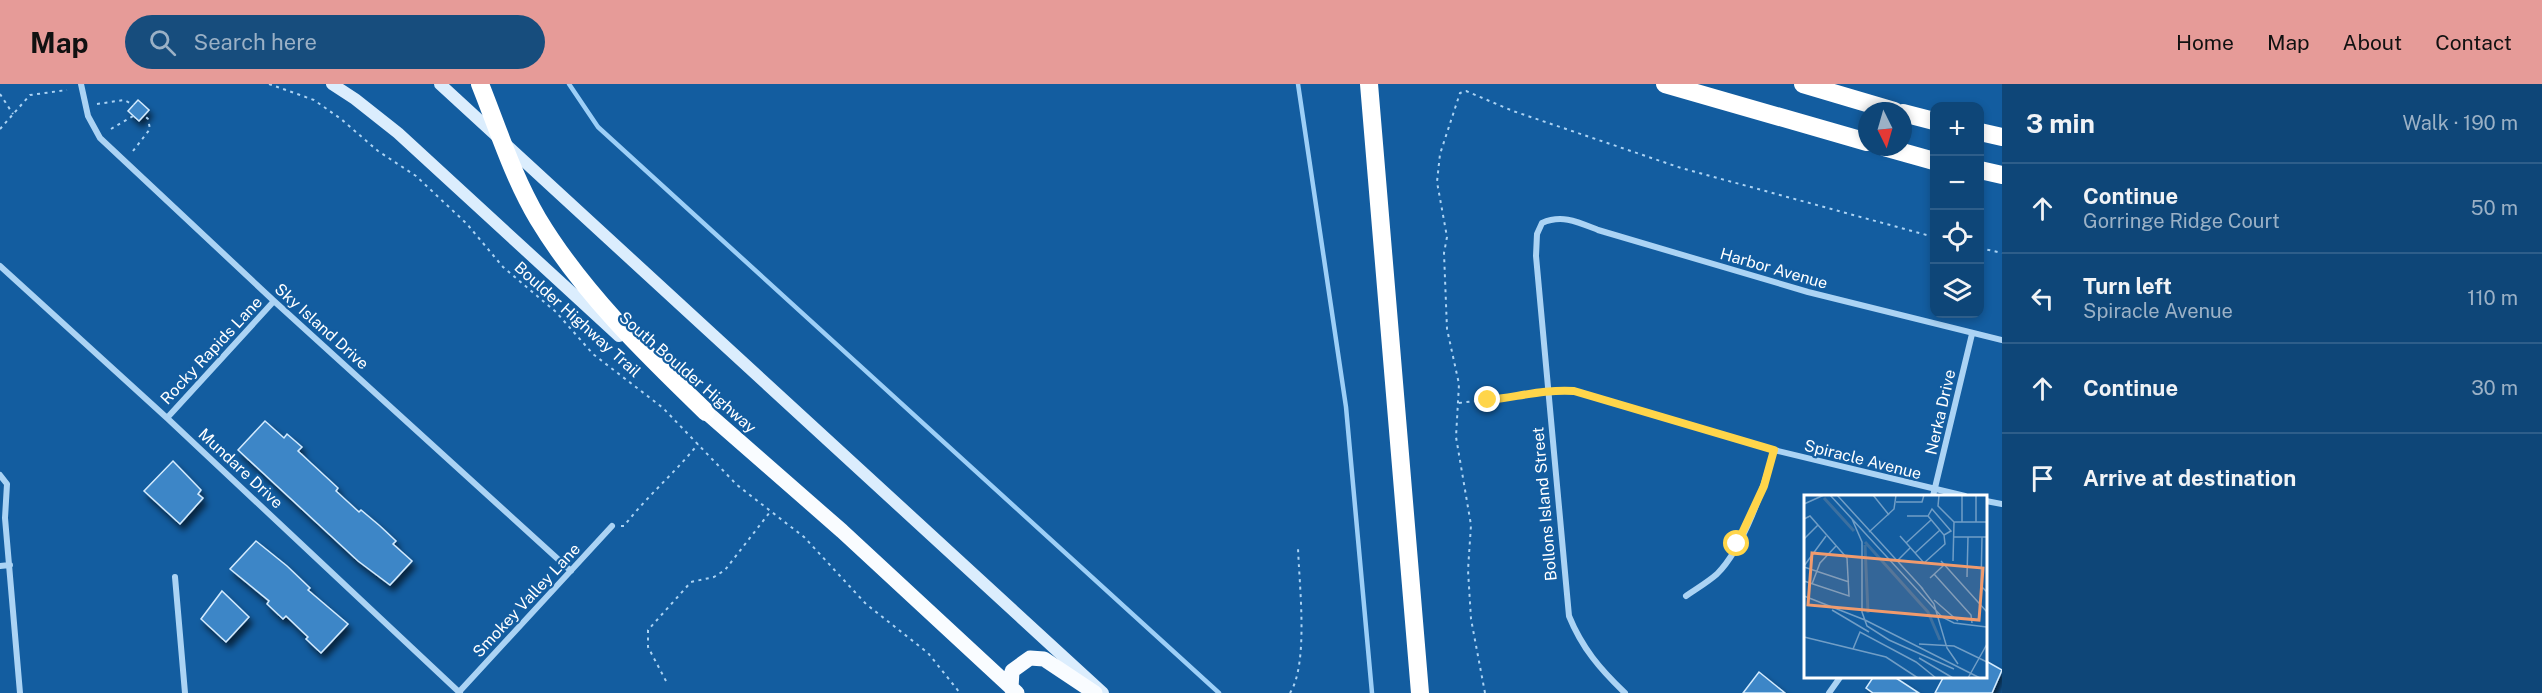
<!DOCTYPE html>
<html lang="en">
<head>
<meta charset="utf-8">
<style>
	body { margin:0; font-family:"Public Sans",sans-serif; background:#174d7d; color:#f1f3f6 }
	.controls { position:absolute; right:18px; top:18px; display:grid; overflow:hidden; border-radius:12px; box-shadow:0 3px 9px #0003 }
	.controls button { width:54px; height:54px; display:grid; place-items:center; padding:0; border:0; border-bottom:2px solid #2e5e8a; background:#0e4678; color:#f1f3f6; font:30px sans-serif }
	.compass { position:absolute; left:1858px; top:18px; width:54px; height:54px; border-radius:50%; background:#0e4678; box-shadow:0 3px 9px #0003; rotate:175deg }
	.stop { position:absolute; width:18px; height:18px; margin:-14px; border:4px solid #ffd54a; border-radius:50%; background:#fff }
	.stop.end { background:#ffd54a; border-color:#fff; box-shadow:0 2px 6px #0008 }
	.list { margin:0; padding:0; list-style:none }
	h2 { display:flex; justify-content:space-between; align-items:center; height:78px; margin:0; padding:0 24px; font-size:26px }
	h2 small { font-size:20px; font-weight:400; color:#9bb1c6 }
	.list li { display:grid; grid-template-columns:39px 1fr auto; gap:18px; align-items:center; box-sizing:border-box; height:90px; padding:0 24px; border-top:2px solid #2e5e8a }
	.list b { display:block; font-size:22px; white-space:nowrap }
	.list p { margin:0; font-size:20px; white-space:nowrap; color:#9bb1c6 }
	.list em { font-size:20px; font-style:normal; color:#9bb1c6 }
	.icon { flex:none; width:33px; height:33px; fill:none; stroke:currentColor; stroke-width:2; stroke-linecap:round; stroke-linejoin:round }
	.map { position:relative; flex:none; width:2002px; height:609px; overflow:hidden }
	header { display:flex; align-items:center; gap:36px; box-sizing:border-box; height:84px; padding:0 30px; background:#e69b98; color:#111 }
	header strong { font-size:28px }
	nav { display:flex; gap:33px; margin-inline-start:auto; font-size:21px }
	.search { width:420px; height:54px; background:#174d7d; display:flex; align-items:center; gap:15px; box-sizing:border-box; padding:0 21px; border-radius:33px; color:#9bb1c6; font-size:22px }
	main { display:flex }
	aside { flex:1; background:#0e4678 }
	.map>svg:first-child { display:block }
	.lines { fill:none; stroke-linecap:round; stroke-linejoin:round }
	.stream { stroke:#9dcff7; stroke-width:4.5 }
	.building { fill:#3c86c7; stroke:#d4ebfe; stroke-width:1.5; filter:url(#shadow) }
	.path { stroke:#abd3f4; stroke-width:2; stroke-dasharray:3 4.5; stroke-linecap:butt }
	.minor { stroke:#abd3f4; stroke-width:6 }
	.secondary { stroke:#dbedfd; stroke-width:12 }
	.primary { stroke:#f9fcff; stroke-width:15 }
	.motorway { stroke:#fff; stroke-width:18 }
	.route { stroke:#ffd54a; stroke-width:8 }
	.labels { text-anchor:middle; stroke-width:4.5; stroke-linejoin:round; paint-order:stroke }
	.street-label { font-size:16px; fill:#fff; stroke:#135da0 }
	.inset-river { fill:none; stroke:#3c70a0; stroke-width:3 }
	.inset-road { fill:none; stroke:#719ec6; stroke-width:1.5 }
	.view { fill:#f19b6d; fill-opacity:0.15; stroke:#f19b6d; stroke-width:3 }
	.inset-edge { fill:none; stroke:#fff; stroke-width:3 }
</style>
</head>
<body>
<header>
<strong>Map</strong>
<div class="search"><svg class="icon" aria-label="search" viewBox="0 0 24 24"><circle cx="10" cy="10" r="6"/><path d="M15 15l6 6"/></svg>Search here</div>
<nav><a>Home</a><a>Map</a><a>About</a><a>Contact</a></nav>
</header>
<main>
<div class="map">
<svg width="2002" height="609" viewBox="0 0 2002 609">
	<defs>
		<filter id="shadow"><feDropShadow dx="3.5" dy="6" stdDeviation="3" flood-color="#0009"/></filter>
	</defs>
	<rect width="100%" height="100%" fill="#135da0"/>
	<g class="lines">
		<path class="stream" d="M569,0L598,43L1219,609
			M1298,0L1346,323L1372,609"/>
	</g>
	<path class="building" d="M138,16L149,26L139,37L128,27Z
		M265,337L284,354L287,350L302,363L298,367L338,404L336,407L359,428L361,426L380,442L396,457L393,460L412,477L390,501L358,477L238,366Z
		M173,377L201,406L198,410L203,414L180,440L144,407Z
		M256,457L287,482L310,504L308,506L348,540L321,569L306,555L308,553L286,532L283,535L267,520L269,517L230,485Z
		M222,507L249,533L226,558L201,535Z
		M1986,577L2002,586L1992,609H1935L1944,592H1986Z
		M1759,588L1785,609H1743Z
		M1874,592H1893L1919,609H1873L1866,604Z"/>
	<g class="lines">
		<path class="path" d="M269,0L314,16L341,35L378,67L416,92L467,140L503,183L556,228L593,270L663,324L737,401L804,453L866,520L928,569L960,609
			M0,10L13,30
			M97,20L124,16L134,21
			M0,45L30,11L67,6
			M111,45L133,32
			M133,67L150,45L148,35L144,31
			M1980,164L2002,169
			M1459,319L1539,309
			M621,442H624C647,412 675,389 698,360
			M666,597L648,563V546L691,498L714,493L725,486L770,428
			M1290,609C1309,579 1299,500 1298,463
			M1485,609L1471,535L1468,486L1471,441L1456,353L1459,300L1447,245L1444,169L1447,153L1437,98L1440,70L1460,9L1466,7L1513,27L1681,84L1934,153"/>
		<path class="minor" d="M81,0L88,32L100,54L274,217L571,487
			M0,182L167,334L460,609
			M1547,307H1574L1774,366L1965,412
			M167,334L274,217
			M0,391L7,400L5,434L20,609
			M1933,412L1972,250
			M1986,417L2002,420
			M0,482L10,481
			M175,493L185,609
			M1686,512C1696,505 1708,498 1717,490C1744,463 1764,403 1774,366
			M459,608L612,442
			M1625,609C1600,585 1582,564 1569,532L1536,172L1537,150L1542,139C1562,130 1578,138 1598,146L1808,208L2002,256
			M1829,609L1841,592"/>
		<path class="secondary" d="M332,0L355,15L398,49L619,252
			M440,0L1103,609"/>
		<path class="primary" d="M706,328L842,447L1017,609
			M1011,604L1012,587L1030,574L1044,575L1095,609"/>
		<path class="motorway" d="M480,0C498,45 513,93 538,135C582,208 645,269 706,328
			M1369,0L1420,609
			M1665,0L1867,58
			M1803,0L1894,27
			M1903,29L1934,37
			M1980,48L2002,53
			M1884,63L1934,77
			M1980,86L2002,91"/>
	</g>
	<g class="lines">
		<path class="route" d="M1488,316C1517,313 1545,305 1574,307L1774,366L1764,402L1737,460"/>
	</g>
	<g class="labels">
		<g class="street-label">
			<text transform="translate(1774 184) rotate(16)" y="6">Harbor Avenue</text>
			<text transform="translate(578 235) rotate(42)" y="6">Boulder Highway Trail</text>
			<text transform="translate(322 242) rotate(42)" y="6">Sky Island Drive</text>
			<text transform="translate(211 266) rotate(-47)" y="6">Rocky Rapids Lane</text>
			<text transform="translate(688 288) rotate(41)" y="6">South Boulder Highway</text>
			<text transform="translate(1940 328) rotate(-77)" y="6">Nerka Drive</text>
			<text transform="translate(1863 375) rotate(14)" y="6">Spiracle Avenue</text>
			<text transform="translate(241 384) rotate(43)" y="6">Mundare Drive</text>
			<text transform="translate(1544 420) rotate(-95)" y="6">Bollons Island Street</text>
			<text transform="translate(526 516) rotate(-47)" y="6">Smokey Valley Lane</text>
		</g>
	</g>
	<g transform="translate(1804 411)">
		<rect width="183" height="183" fill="#135da0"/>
		<path class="inset-river" d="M20,3L50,36M61,47L124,117L136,145M61,50L64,118"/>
		<path class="inset-road" d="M26,0L138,122L150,128L183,132M33,0L119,94M69,0L85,20M135,0L134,11L150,27M92,7H118L120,0M0,9L20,0M124,21L128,14L147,36L140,40M0,24L6,21L43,63L45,101L0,86M48,24L58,47V117L63,131L85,145L150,174M150,27H183M158,27V0M172,27V0M65,37L90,14L92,0M96,41L120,68L141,49L140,40L124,21H103M150,42H183M178,42L177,91L183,97M0,44L14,30M102,48L127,25M111,58L136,35M93,66L106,53M137,66L183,117M149,66L150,27M0,71L22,41M0,72L45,87M130,79L167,120L168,128M163,82L164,42M126,83L140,70M8,89L16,68L32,51M117,92L130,109L143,153L154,169M0,101L61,125L176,183M130,105L154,126M0,115V137M28,115L65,137M0,142L82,162L114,183M115,149L150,151L183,167M49,154L56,137L112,167L132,183M115,163L149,183M164,183L183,149"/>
		<path class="view" d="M8,58L179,73L175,125L4,110Z"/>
		<rect width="183" height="183" class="inset-edge"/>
	</g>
</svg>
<div class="controls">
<button>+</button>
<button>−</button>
<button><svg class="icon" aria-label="locate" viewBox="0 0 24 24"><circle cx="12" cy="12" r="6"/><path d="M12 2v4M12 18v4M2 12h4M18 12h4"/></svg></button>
<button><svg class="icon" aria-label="layers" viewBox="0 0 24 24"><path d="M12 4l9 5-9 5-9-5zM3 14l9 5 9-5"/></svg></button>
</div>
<svg class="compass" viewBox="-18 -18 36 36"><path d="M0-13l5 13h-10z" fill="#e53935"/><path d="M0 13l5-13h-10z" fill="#9bb1c6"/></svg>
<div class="stop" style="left:1737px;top:460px"></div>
<div class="stop end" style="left:1488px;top:316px"></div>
</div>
<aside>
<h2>3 min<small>Walk · 190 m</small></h2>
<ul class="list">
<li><svg class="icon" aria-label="ahead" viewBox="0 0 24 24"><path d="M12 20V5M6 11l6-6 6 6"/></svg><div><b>Continue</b><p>Gorringe Ridge Court</p></div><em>50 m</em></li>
<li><svg class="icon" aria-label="left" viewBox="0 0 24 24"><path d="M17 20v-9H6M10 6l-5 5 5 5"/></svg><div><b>Turn left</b><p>Spiracle Avenue</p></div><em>110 m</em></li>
<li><svg class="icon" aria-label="ahead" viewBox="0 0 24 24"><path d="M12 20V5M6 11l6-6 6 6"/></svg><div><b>Continue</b></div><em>30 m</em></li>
<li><svg class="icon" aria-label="arrive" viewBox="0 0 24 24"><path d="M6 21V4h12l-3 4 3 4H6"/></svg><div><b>Arrive at destination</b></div></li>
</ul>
</aside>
</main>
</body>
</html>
